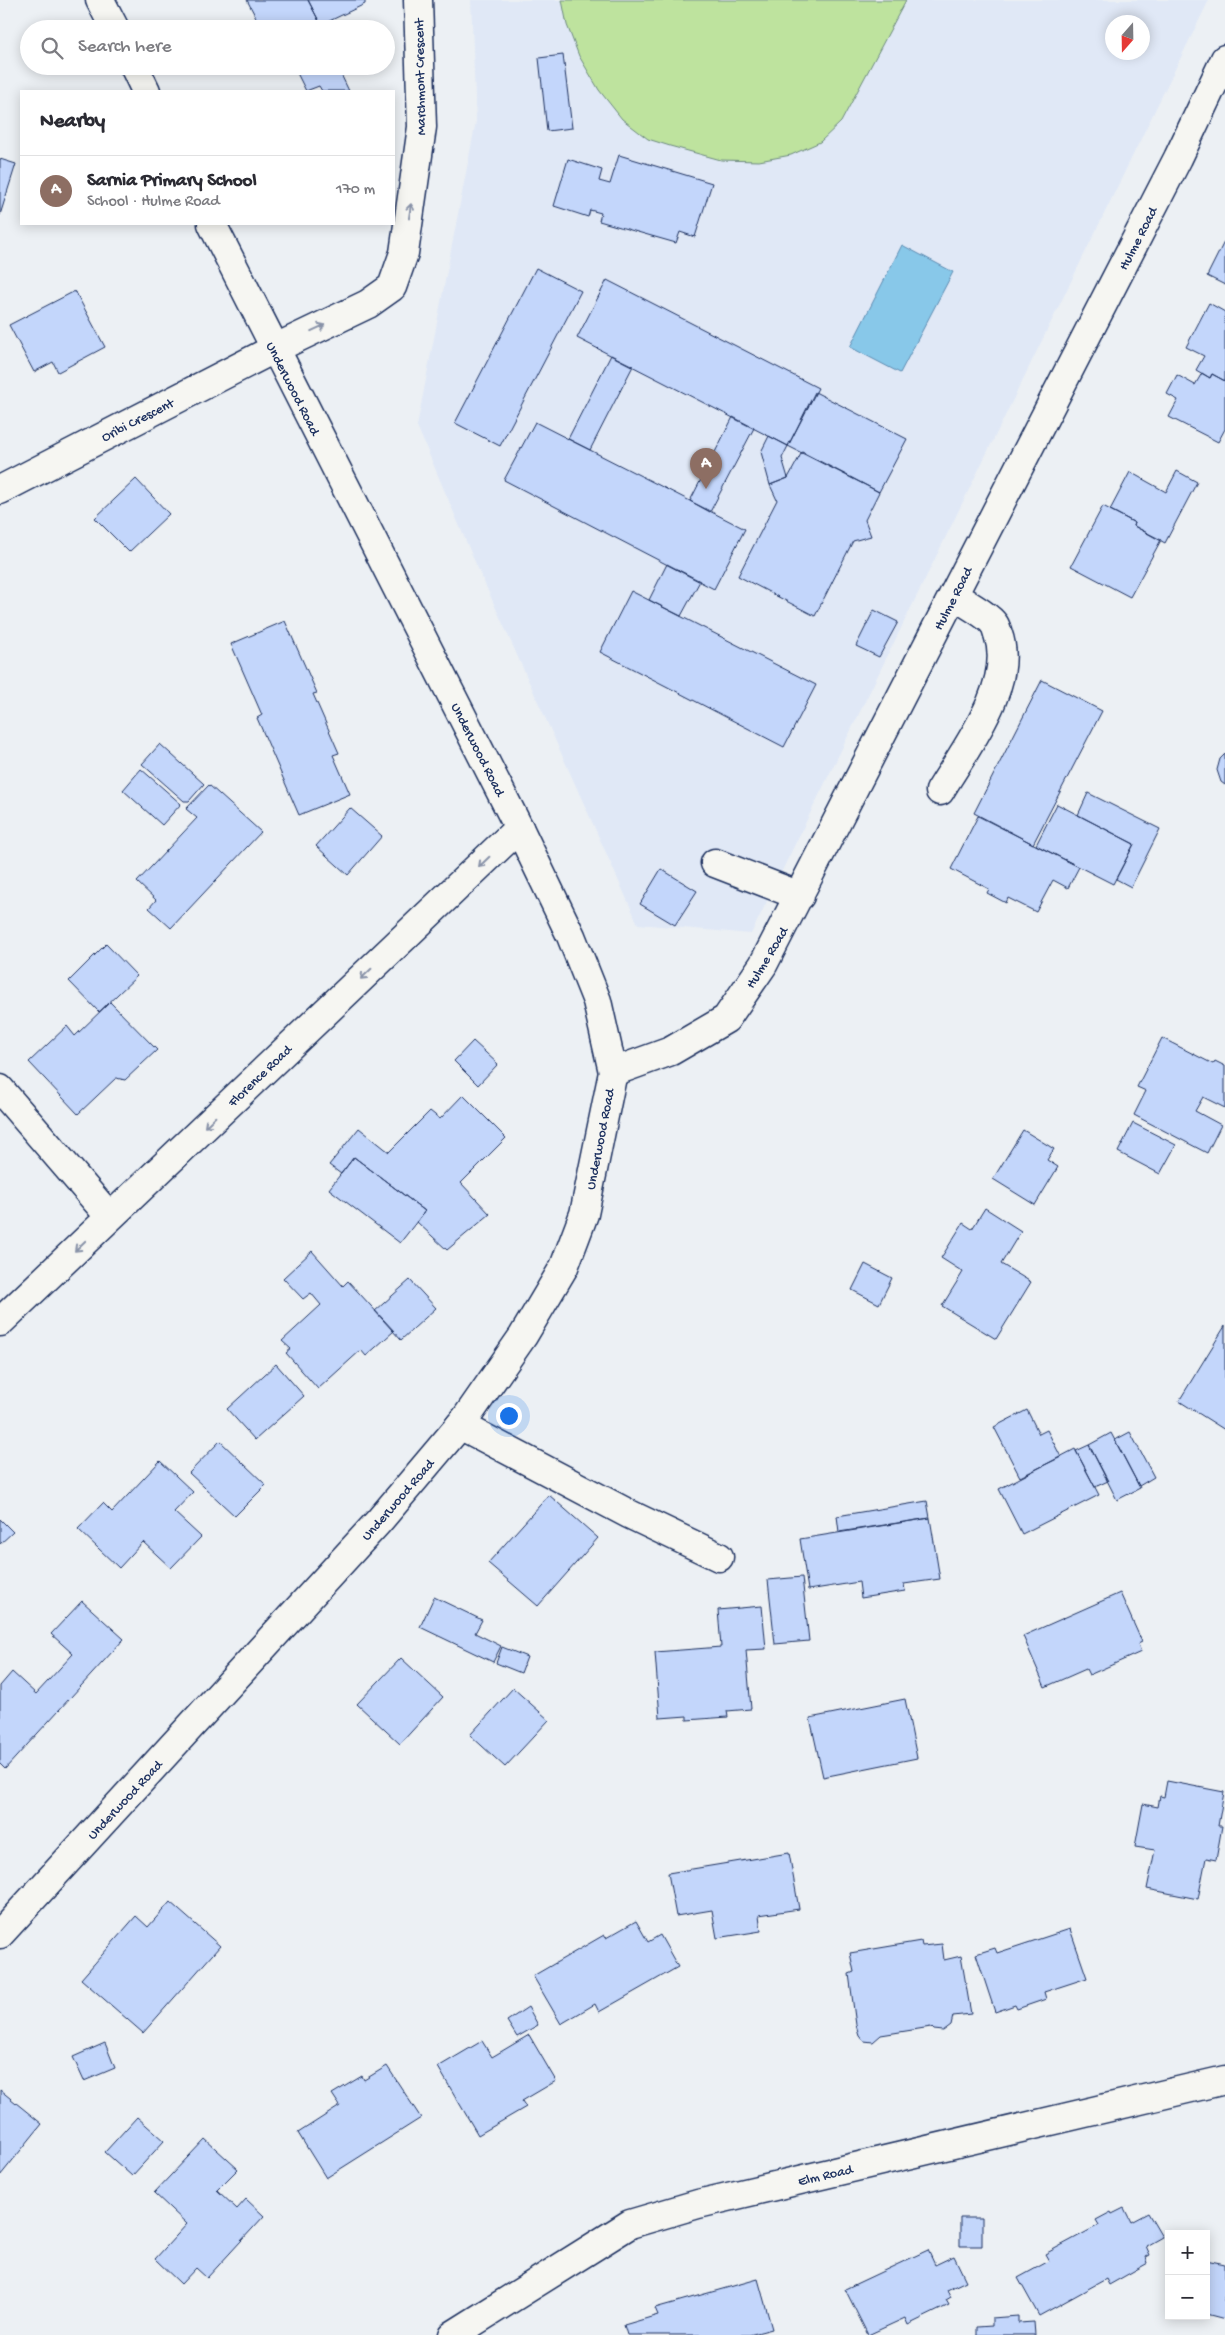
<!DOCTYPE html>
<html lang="en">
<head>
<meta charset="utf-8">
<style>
	body { margin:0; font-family:"Gochi Hand",sans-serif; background:#f2f2f3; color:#2b2b33 }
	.controls { position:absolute; right:15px; bottom:15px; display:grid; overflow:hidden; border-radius:0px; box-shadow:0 2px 12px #0003 }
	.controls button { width:45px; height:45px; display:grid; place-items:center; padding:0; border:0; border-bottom:1px solid #e1e1e2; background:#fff; color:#2b2b33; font:25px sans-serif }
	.compass { position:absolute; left:1105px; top:15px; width:45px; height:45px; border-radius:50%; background:#fff; box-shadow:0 2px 12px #0003; rotate:200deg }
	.you { position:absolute; left:508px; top:1415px; width:18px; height:18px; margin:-12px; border:4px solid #fff; border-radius:50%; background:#1a73e8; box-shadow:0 0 0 8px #1a73e833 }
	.badge { display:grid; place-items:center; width:32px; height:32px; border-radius:50%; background:#d1495b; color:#fff; font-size:16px; font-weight:700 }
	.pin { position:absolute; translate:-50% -41px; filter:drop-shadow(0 1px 2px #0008) }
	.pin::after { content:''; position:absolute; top:26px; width:18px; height:15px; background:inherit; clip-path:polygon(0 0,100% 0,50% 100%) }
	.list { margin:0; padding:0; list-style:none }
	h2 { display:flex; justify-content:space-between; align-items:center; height:65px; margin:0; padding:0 20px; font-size:21px }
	h2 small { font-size:16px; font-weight:400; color:#7c7c81 }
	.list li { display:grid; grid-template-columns:32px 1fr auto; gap:15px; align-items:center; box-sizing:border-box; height:70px; padding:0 20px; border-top:1px solid #e1e1e2 }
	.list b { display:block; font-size:19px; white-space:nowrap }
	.list p { margin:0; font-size:16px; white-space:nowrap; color:#7c7c81 }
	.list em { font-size:16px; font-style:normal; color:#7c7c81 }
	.icon { flex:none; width:28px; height:28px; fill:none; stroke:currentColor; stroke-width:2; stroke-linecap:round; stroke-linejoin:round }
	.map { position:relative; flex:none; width:1225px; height:2335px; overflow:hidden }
	.search { position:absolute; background:#fff; box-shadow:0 2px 12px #0003; left:20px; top:20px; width:375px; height:55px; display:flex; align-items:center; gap:12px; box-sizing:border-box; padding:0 18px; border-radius:28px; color:#7c7c81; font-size:19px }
	.panel { position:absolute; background:#fff; box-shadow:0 2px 12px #0003; left:20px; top:90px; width:375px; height:135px; border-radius:0px }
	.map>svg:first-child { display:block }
	.built { fill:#e0e8f6; fill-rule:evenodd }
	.green { fill:#bee39e; stroke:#6c897e }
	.water { fill:#88c8e9; stroke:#5c8bb1 }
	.building { fill:#c3d6fb; stroke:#1b2f5e }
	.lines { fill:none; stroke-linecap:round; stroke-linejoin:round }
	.minor-casing { stroke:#1b2f5e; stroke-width:31 }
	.major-casing { stroke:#1b2f5e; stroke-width:31 }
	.minor { stroke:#f6f6f2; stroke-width:28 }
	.major { stroke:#f6f6f2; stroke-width:28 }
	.oneway { stroke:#8892a8 }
	.labels { text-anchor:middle; stroke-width:4.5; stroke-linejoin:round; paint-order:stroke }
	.street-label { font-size:14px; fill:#1b2f5e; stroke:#f6f6f2 }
</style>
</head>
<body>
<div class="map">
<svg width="1225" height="2335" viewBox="0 0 1225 2335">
	<rect width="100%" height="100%" fill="#ecf0f4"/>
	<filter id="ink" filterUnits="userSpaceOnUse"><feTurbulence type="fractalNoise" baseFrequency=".02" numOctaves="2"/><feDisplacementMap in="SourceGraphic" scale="10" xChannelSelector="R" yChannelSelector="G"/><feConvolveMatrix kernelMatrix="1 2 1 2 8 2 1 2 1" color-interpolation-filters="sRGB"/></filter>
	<g filter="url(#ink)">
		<path class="built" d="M471,0H1209L751,934L638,924L471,553L417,426L476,121ZM1112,22H1142V52H1112Z"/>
		<path class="green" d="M562,0H906L841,122L820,142L791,155L759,161L721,160L670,146L648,139L622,119L599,90L579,56L567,25Z"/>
		<path class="water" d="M902,245L953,272L900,373L850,347Z"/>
		<path class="building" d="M247,0H308L321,25L313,29H262Z
			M308,0H365V4L321,25Z
			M563,55L572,128L547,131L539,58Z
			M306,66H337L349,91H322L319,86L306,91L296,71Z
			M619,155L712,183L695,237L680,232L676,243L599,221L601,213L590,210L588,217L554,206L568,159L602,170L599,181L610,184Z
			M0,159L16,164L0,215Z
			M1225,240V285L1207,276Z
			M536,268L581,291L500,446L455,423Z
			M607,280L818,388L788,446L577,338Z
			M75,291L105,347L58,372L53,362L34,372L9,325Z
			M1209,303L1225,312V381L1212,374L1210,378L1196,370L1204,356L1186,347Z
			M611,355L633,366L590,450L568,439Z
			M1202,373L1210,378L1212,374L1225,381V429L1218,442L1169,417L1178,400L1167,394L1177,375L1195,385Z
			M815,392L907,439L879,492L788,446Z
			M733,417L754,428L710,512L690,501Z
			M535,422L745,529L714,589L504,480Z
			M769,436L788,446L782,458L788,478L770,485L761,452Z
			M802,452L879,492L865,520L871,536L853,541L815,616L738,576L777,500L770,485L788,478Z
			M1177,471L1197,482L1165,543L1134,526L1135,523L1110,510L1130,472L1166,492Z
			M136,479L169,514L129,552L95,518Z
			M1103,506L1135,523L1134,526L1161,540L1130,597L1071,566Z
			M667,564L700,581L681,616L649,600Z
			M631,591L816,685L784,747L600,652Z
			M874,610L898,622L879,657L856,646Z
			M285,621L317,693L313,694L339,753L333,755L350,794L299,815L257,718L262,715L231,644Z
			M1042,680L1102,711L1033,844L974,813Z
			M160,744L204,784L189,801H184L142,764Z
			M1225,754V785L1221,782L1217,770L1220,759Z
			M141,769L181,804L162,825L123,790Z
			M209,785L261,832L171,928L149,908L156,900L137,882L197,818L186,809Z
			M1088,793L1160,829L1131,887L1116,879L1134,844L1078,815Z
			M1057,804L1134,844L1113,884L1036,845Z
			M350,808L382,836L348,875L316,846Z
			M978,816L1079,867L1068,888L1053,880L1036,912L1008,898L1006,903L987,893L989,889L951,869Z
			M661,869L697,891L675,925L640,904Z
			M106,944L137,976L99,1012L69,981Z
			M110,1002L157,1050L125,1080L116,1078L78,1114L29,1062L67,1026L75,1036Z
			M1162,1038L1213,1064L1215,1061L1225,1066V1108L1203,1097L1195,1111L1221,1125L1207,1153L1134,1115L1146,1091L1137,1087Z
			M473,1041L498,1064L478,1085L454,1061Z
			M463,1095L506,1138L461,1183L490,1214L447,1250L417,1222L425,1211L354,1157L341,1174L329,1165L359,1128L389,1152L430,1111L440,1119Z
			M1133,1123L1176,1145L1160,1174L1118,1152Z
			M1023,1130L1054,1149L1047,1160L1058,1167L1035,1205L993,1179Z
			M354,1157L425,1211L400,1243L329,1189Z
			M985,1208L1021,1231L1001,1264L1031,1282L996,1339L942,1306L963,1272L941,1258L963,1223L972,1229Z
			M312,1251L343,1286L348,1281L394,1331L366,1356L361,1350L318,1389L286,1353L291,1349L282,1341L321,1305L311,1293L303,1299L283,1278Z
			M865,1264L892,1278L879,1304L852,1290Z
			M410,1280L436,1308L401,1340L375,1311Z
			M1225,1326V1430L1179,1401Z
			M276,1364L304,1396L255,1440L227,1409Z
			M1027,1410L1039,1434L1047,1430L1061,1457L1020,1477L994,1427Z
			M1130,1432L1154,1477L1139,1486L1115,1440Z
			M1111,1433L1140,1488L1117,1500L1089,1445Z
			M220,1441L266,1485L235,1516L189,1473Z
			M1089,1445L1108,1481L1095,1487L1076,1451Z
			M1075,1449L1099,1495L1022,1534L999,1489Z
			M160,1461L193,1492L174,1512L201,1537L171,1568L143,1542L119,1568L78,1529L103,1503L112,1512Z
			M549,1495L598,1538L538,1606L488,1563Z
			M927,1501L930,1518L839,1532L837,1516Z
			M930,1518L940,1579L904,1584L905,1591L861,1598L859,1582L808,1590L800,1539Z
			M0,1519L13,1532L0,1544Z
			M802,1577L809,1641L775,1644L768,1580Z
			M1120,1593L1142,1642L1138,1644L1141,1652L1089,1675L1086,1669L1045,1687L1023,1636Z
			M434,1597L482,1620L475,1633L501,1646L493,1662L420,1627Z
			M82,1601L124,1639L5,1769L0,1764V1686L12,1672L36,1694L73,1654L51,1634Z
			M762,1606L766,1649L746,1650L751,1709L727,1711L728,1717L687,1720V1716L660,1718L655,1652L721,1647L718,1610Z
			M502,1647L527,1657L521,1673L496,1663Z
			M401,1658L443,1697L400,1744L357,1704Z
			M513,1688L549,1720L505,1767L470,1735Z
			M905,1699L917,1758L823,1777L810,1718Z
			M1167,1781L1224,1792L1218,1826H1222L1216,1860L1206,1858L1198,1899L1147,1889L1155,1850L1135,1847L1143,1804L1158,1807L1160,1796L1164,1797Z
			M789,1853L799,1909L759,1915L761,1931L717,1938L712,1910L676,1916L668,1873Z
			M170,1902L220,1946L143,2033L81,1979L136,1916L148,1927Z
			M636,1921L648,1942L660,1935L678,1967L599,2012L595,2004L561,2024L533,1976L604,1935L606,1938Z
			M1070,1929L1087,1978L1044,1992L1046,1999L1017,2009L1015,2005L995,2012L976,1954L995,1948L997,1953Z
			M921,1941L922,1946L942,1944L944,1960L961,1956L971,2014L953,2016L951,2025L943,2031L934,2030L931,2027L881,2035L873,2042L864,2041L859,2035L856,2025L849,1974L854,1972L850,1953Z
			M528,2007L538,2025L517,2037L507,2021Z
			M529,2035L556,2081L522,2101L526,2107L478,2135L438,2067L482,2041L492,2057Z
			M105,2043L115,2068L84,2081L73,2057Z
			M387,2066L421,2118L326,2178L298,2133L340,2106L332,2094L362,2076L364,2080Z
			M0,2090L42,2124L0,2176Z
			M137,2117L164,2141L132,2176L105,2152Z
			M205,2139L238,2169L217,2190L237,2209L246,2199L264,2216L207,2278L196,2268L181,2284L155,2259L187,2224L154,2193Z
			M1124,2208L1131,2222L1148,2213L1162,2237L1146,2246L1150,2255L1146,2257L1148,2263L1109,2285L1106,2279L1039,2316L1018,2278L1049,2261L1045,2254L1099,2225L1096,2220L1111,2212L1112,2214Z
			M960,2218H982V2246H960Z
			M928,2250L935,2265L954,2256L966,2281L947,2290L951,2297L946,2300L949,2305L908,2325L905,2318L868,2335L845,2289Z
			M1206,2260L1225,2264V2319L1206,2314Z
			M758,2279L772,2329L749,2335H627L624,2325L658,2315L655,2308Z
			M1018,2316V2323L1034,2322L1035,2335H977V2327L992,2326V2318Z"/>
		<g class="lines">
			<defs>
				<path id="minor" d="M0,490L274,349L368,304L392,287L404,253L422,127L418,0
					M940,791C965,749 1016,684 998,634C997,631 996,626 994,624C989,616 962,601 953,595
					M715,863L800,896
					M613,1072L671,1051L726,1019L763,965L1178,158L1225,59
					M0,1089L110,1217
					M0,1322L519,828
					M460,1425L629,1514L719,1557
					M453,2335L630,2224L698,2204L1225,2080"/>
				<path id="major" d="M100,0L115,29
					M134,66L146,91
					M0,1934L379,1521L466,1418L523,1336L564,1267L584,1214L613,1072L597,1001L571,936L519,828L212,224"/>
			</defs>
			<use href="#minor" class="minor-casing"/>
			<use href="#major" class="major-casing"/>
			<use href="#minor" class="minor"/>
			<use href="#major" class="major"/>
		</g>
		<defs><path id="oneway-shaft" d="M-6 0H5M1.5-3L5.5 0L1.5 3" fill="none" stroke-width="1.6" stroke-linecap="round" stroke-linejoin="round" transform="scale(1.25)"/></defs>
		<g class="oneway">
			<use href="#oneway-shaft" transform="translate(410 211) rotate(-82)"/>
			<use href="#oneway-shaft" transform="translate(318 328) rotate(-25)"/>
			<use href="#oneway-shaft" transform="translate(484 862) rotate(136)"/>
			<use href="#oneway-shaft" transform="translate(366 974) rotate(136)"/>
			<use href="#oneway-shaft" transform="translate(210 1122) rotate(136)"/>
			<use href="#oneway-shaft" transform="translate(80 1246) rotate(136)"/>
		</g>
	</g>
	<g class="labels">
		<g class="street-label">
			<text transform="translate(419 77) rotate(-91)" y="5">Marchmont Crescent</text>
			<text transform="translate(1137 238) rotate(-63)" y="5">Hulme Road</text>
			<text transform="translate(294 388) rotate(63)" y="5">Underwood Road</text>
			<text transform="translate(137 419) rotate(-27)" y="5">Oribi Crescent</text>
			<text transform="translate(952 598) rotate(-63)" y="5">Hulme Road</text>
			<text transform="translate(479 749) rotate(63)" y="5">Underwood Road</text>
			<text transform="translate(766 957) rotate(-59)" y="5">Hulme Road</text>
			<text transform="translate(259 1075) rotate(-44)" y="5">Florence Road</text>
			<text transform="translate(599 1139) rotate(-79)" y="5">Underwood Road</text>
			<text transform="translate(397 1499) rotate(-49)" y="5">Underwood Road</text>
			<text transform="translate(124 1799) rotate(-47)" y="5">Underwood Road</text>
			<text transform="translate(825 2174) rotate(-13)" y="5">Elm Road</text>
		</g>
	</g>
</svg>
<div class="controls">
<button>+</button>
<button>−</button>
</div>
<svg class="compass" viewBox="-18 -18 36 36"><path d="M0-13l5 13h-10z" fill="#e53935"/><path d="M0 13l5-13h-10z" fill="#7c7c81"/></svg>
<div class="you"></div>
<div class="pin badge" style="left:706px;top:489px;background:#8d6e63">A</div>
<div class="search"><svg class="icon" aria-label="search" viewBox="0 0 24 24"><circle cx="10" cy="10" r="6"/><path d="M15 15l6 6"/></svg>Search here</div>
<section class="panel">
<h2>Nearby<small></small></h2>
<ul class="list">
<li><span class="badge" style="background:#8d6e63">A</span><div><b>Sarnia Primary School</b><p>School · Hulme Road</p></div><em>170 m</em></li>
</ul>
</section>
</div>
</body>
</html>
